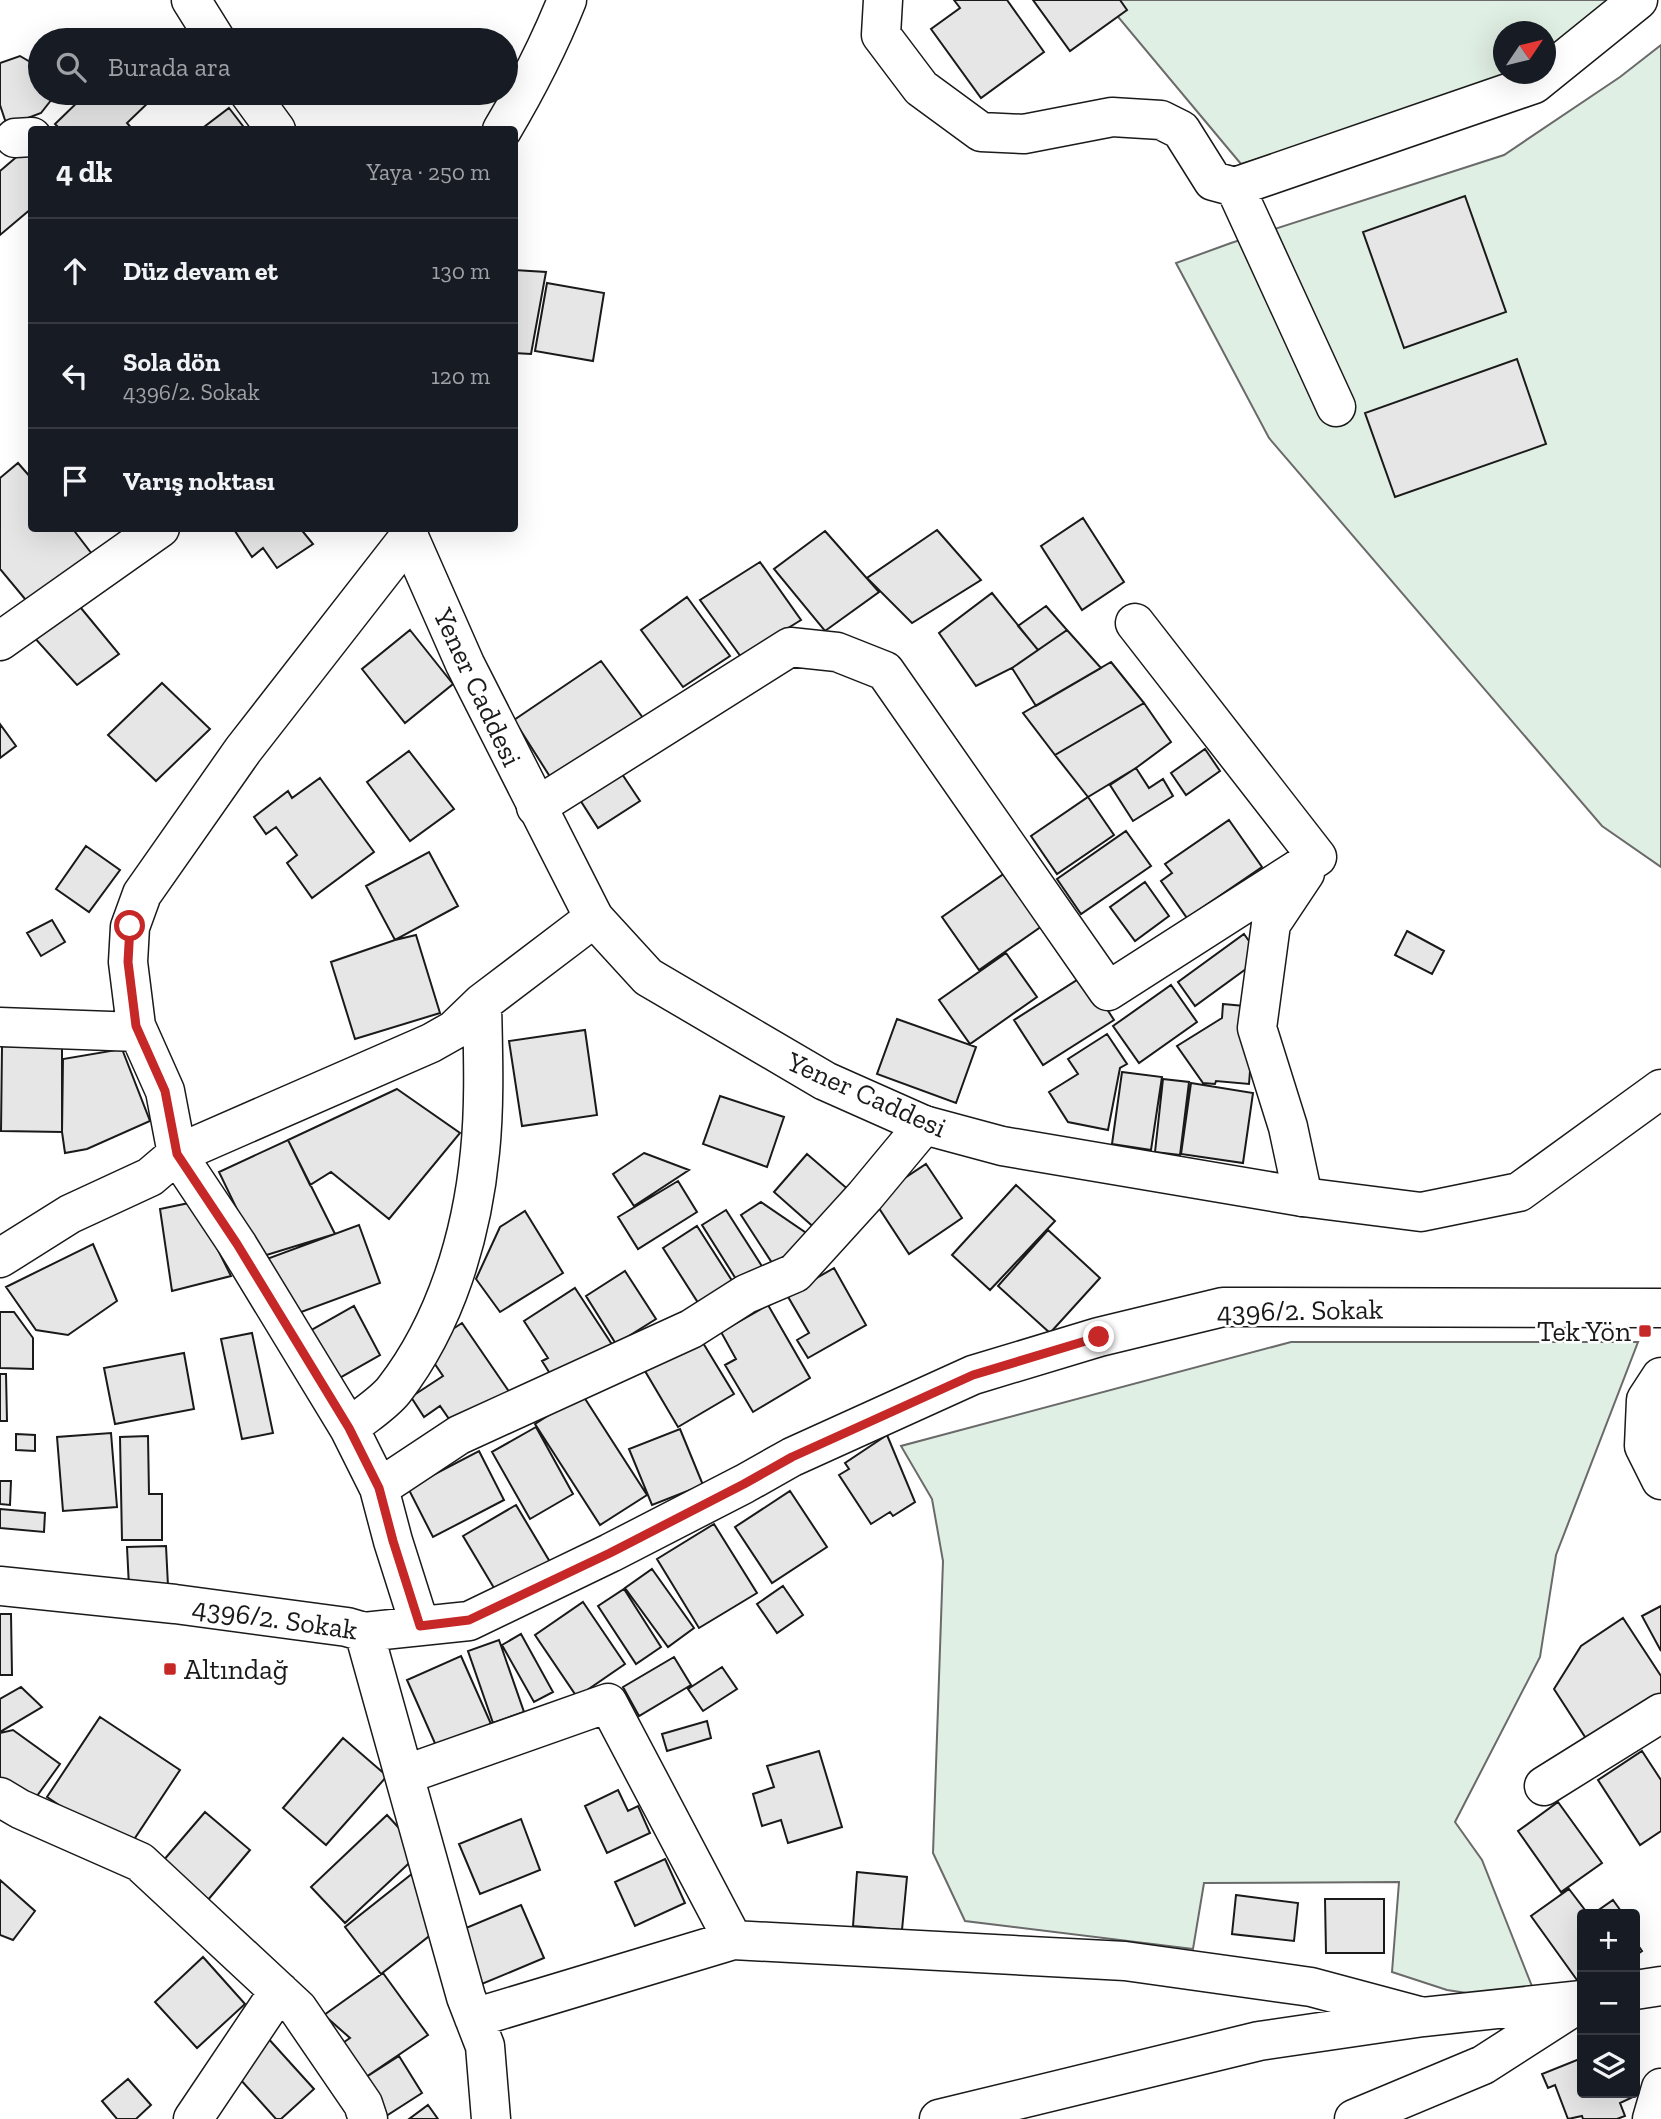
<!DOCTYPE html>
<html lang="tr">
<head>
<meta charset="utf-8">
<style>
	body { margin:0; font-family:"Zilla Slab",serif; background:#20242c; color:#f1f3f6 }
	.controls { position:absolute; right:21px; bottom:21px; display:grid; overflow:hidden; border-radius:7px; box-shadow:0 7px 28px #0002 }
	.controls button { width:63px; height:63px; display:grid; place-items:center; padding:0; border:0; border-bottom:2px solid #363941; background:#171b24; color:#f1f3f6; font:35px sans-serif }
	.compass { position:absolute; left:1493px; top:21px; width:63px; height:63px; border-radius:50%; background:#171b24; box-shadow:0 7px 28px #0002; rotate:55deg }
	.stop { position:absolute; width:21px; height:21px; margin:-16px; border:5px solid #c62828; border-radius:50%; background:#fff }
	.stop.end { background:#c62828; border-color:#fff; box-shadow:0 2px 7px #0008 }
	.list { margin:0; padding:0; list-style:none }
	h2 { display:flex; justify-content:space-between; align-items:center; height:91px; margin:0; padding:0 28px; font-size:30px }
	h2 small { font-size:23px; font-weight:400; color:#9ea1a6 }
	.list li { display:grid; grid-template-columns:46px 1fr auto; gap:21px; align-items:center; box-sizing:border-box; height:105px; padding:0 28px; border-top:2px solid #363941 }
	.list b { display:block; font-size:26px; white-space:nowrap }
	.list p { margin:0; font-size:23px; white-space:nowrap; color:#9ea1a6 }
	.list em { font-size:23px; font-style:normal; color:#9ea1a6 }
	.icon { flex:none; width:38px; height:38px; fill:none; stroke:currentColor; stroke-width:2; stroke-linecap:round; stroke-linejoin:round }
	.map { position:relative; flex:none; width:1661px; height:2119px; overflow:hidden }
	.search { position:absolute; background:#171b24; box-shadow:0 7px 28px #0002; left:28px; top:28px; width:490px; height:77px; display:flex; align-items:center; gap:18px; box-sizing:border-box; padding:0 24px; border-radius:38px; color:#9ea1a6; font-size:26px }
	.panel { position:absolute; background:#171b24; box-shadow:0 7px 28px #0002; left:28px; top:126px; width:490px; height:406px; border-radius:7px }
	.map>svg:first-child { display:block }
	.green { fill:#e0efe3; stroke:#6a6a6a; stroke-width:2 }
	.building { fill:#e6e6e6; stroke:#1a1a1a; stroke-width:2 }
	.lines { fill:none; stroke-linecap:round; stroke-linejoin:round }
	.minor-casing { stroke:#1a1a1a; stroke-width:41 }
	.major-casing { stroke:#1a1a1a; stroke-width:41 }
	.minor { stroke:#fff; stroke-width:38 }
	.major { stroke:#fff; stroke-width:38 }
	.route { stroke:#c62828; stroke-width:9 }
	.poi-dot { fill:#c62828; stroke:#fff; stroke-width:2.5 }
	.labels { text-anchor:middle; stroke-width:5; stroke-linejoin:round; paint-order:stroke }
	.street-label { font-size:28px; fill:#1a1a1a; stroke:#fff }
	.poi-label { font-size:28px; fill:#1a1a1a; stroke:#fff; text-anchor:end }
</style>
</head>
<body>
<div class="map">
<svg width="1661" height="2119" viewBox="0 0 1661 2119">
	<rect width="100%" height="100%" fill="#fff"/>
	<path class="green" d="M1104,0H1621L1546,61V32H1504V74H1531L1527,76L1241,164Z
		M1661,45V867L1602,826L1269,438L1176,263L1231,243L1504,155L1620,77Z
		M1291,1342H1638L1556,1555L1540,1657L1455,1822L1482,1860L1539,2004L1447,1990L1392,1972L1399,1882L1204,1883L1193,1949L965,1921L933,1853L943,1561L932,1499L901,1446Z"/>
	<path class="building" d="M954,0H1007L1044,52L981,98L931,29L960,8Z
		M1033,0H1120L1127,10L1070,51Z
		M20,56L37,66L40,74V93H49L52,99L41,113L7,126L0,105V63Z
		M87,93H147L153,98L127,123L133,130H61L55,124Z
		M229,108L246,130H200Z
		M27,148L32,154V208L0,235V171Z
		M1465,196L1506,312L1404,348L1363,232Z
		M514,270L546,272L531,354L514,353Z
		M547,283L604,293L593,361L535,351Z
		M1517,359L1546,444L1395,497L1365,413Z
		M18,463L32,479V528H72L92,554L30,605L0,569V478Z
		M1083,518L1124,582L1082,610L1041,546Z
		M233,528H300L313,544L277,568L263,548L252,557Z
		M937,530L981,580L912,623L867,578Z
		M825,531L879,592L825,631L774,569Z
		M760,562L801,620L741,657L700,600Z
		M992,593L1038,650L1012,668L976,686L939,633Z
		M687,597L730,656L683,687L641,630Z
		M76,602L119,654L77,685L32,635Z
		M1046,606L1067,630L1038,650L1018,626Z
		M410,630L453,684L405,723L362,669Z
		M1067,630L1101,668L1036,706L1012,668Z
		M601,661L646,722L554,783L514,720Z
		M1111,662L1144,703L1055,755L1023,713Z
		M162,683L210,729L156,781L108,735Z
		M1144,703L1171,742L1136,768L1088,797L1055,755Z
		M0,724L16,746L0,758Z
		M1205,749L1220,771L1186,795L1171,773Z
		M409,751L454,809L410,841L367,782Z
		M616,765L640,801L598,828L575,792Z
		M1136,768L1149,788L1163,779L1173,796L1133,821L1110,785Z
		M320,778L374,852L312,898L287,863L297,855L276,827L266,834L254,817L288,791L292,798Z
		M1088,797L1114,835L1057,874L1031,836Z
		M1229,820L1262,867L1187,918L1161,881L1172,873L1165,864Z
		M1126,831L1151,866L1081,914L1057,879Z
		M86,846L120,870L89,912L56,889Z
		M429,852L458,906L395,940L366,886Z
		M1005,873L1042,926L979,970L942,917Z
		M1145,882L1169,916L1135,941L1110,907Z
		M52,920L65,942L41,956L27,933Z
		M1407,931L1444,951L1432,974L1395,955Z
		M1244,934L1261,958L1195,1006L1178,982Z
		M416,935L440,1013L355,1039L331,962L395,940Z
		M1006,953L1037,997L970,1044L939,1000Z
		M1085,975L1114,1020L1043,1065L1014,1020Z
		M1171,985L1197,1022L1139,1063L1113,1026Z
		M1223,1004L1255,1007L1249,1084L1216,1081L1215,1084L1203,1083L1177,1046L1222,1018Z
		M897,1019L976,1047L956,1103L877,1074Z
		M585,1030L597,1115L522,1126L509,1041Z
		M1107,1034L1127,1064L1120,1068L1108,1130L1068,1122L1049,1092L1078,1074L1068,1059Z
		M2,1046L62,1048V1132L1,1131Z
		M122,1049L150,1121L87,1149L65,1153L62,1132L63,1059Z
		M1122,1072L1162,1077L1151,1150L1112,1144Z
		M1163,1079L1189,1082L1180,1155L1155,1152Z
		M1191,1083L1253,1093L1243,1163L1181,1154Z
		M397,1089L460,1133L389,1219L331,1172L310,1185L288,1140Z
		M720,1096L784,1117L767,1167L703,1144Z
		M288,1140L335,1234L260,1257L219,1172Z
		M644,1153L689,1170L634,1206L613,1174Z
		M807,1154L850,1191L817,1230L774,1192Z
		M926,1164L962,1218L909,1254L873,1199Z
		M678,1181L697,1212L638,1249L618,1217Z
		M1016,1185L1055,1221L990,1290L952,1255Z
		M194,1202L231,1276L172,1291L160,1209Z
		M761,1202L818,1241L776,1269L741,1215Z
		M726,1210L765,1271L741,1287L702,1225Z
		M525,1211L563,1273L500,1312L476,1279L500,1227Z
		M359,1225L380,1283L285,1318L264,1260Z
		M697,1226L738,1290L704,1312L663,1248Z
		M1048,1230L1100,1278L1050,1333L998,1286Z
		M93,1244L117,1301L68,1335L36,1330L6,1287Z
		M834,1268L866,1325L808,1358L797,1340L809,1333L787,1295Z
		M625,1271L656,1319L616,1344L586,1296Z
		M575,1288L613,1346L556,1383L542,1361L548,1358L524,1321Z
		M768,1305L810,1378L753,1412L725,1365L736,1359L721,1332Z
		M354,1306L380,1355L327,1385L301,1336Z
		M0,1312H14L33,1338V1369L0,1368Z
		M462,1323L510,1393L456,1429L440,1406L424,1417L411,1397L443,1376L424,1348Z
		M252,1333L273,1433L242,1439L221,1339Z
		M700,1338L734,1394L678,1427L645,1371Z
		M184,1353L194,1409L115,1424L104,1368Z
		M0,1374H6L7,1421H0Z
		M582,1394L647,1495L600,1525L535,1424Z
		M536,1427L573,1494L530,1519L492,1452Z
		M680,1429L703,1485L652,1505L629,1449Z
		M111,1433L117,1507L63,1511L57,1437Z
		M16,1434L35,1435V1451L16,1450Z
		M887,1435L915,1502L893,1516L890,1512L871,1524L839,1475L849,1469L845,1463Z
		M148,1436L149,1494H162V1540H122L120,1437Z
		M479,1451L504,1500L433,1537L408,1488Z
		M0,1481H11L10,1505L0,1504Z
		M790,1491L827,1547L772,1583L735,1527Z
		M516,1505L550,1562L497,1593L463,1536Z
		M0,1509L45,1513L44,1532L0,1528Z
		M714,1524L757,1593L699,1628L657,1559Z
		M166,1546L168,1586L129,1587L127,1547Z
		M652,1569L694,1628L668,1647L625,1588Z
		M783,1586L803,1615L777,1633L757,1604Z
		M624,1589L661,1647L636,1664L598,1606Z
		M583,1602L625,1664L577,1697L535,1635Z
		M1661,1606V1651L1642,1616Z
		M0,1614H11L12,1675H0Z
		M1623,1618L1661,1676V1696L1589,1743L1554,1689L1581,1646Z
		M521,1634L553,1692L534,1702L502,1645Z
		M499,1640L524,1712L493,1723L468,1651Z
		M461,1656L495,1733L441,1757L407,1680Z
		M674,1657L691,1685L639,1716L623,1687Z
		M722,1667L737,1689L703,1711L688,1689Z
		M21,1687L42,1707L0,1732V1699Z
		M100,1717L180,1770L127,1850L47,1797Z
		M707,1721L711,1738L667,1751L662,1734Z
		M13,1730L60,1764L29,1807L0,1786V1733Z
		M343,1738L387,1776L326,1845L283,1808Z
		M819,1751L842,1827L788,1843L781,1820L762,1826L753,1794L774,1787L767,1766Z
		M1642,1751L1661,1780V1831L1640,1845L1598,1780Z
		M618,1790L628,1811L638,1806L650,1833L607,1853L585,1806Z
		M1558,1802L1602,1863L1561,1892L1518,1831Z
		M205,1812L250,1850L202,1907L157,1868Z
		M387,1815L421,1852L345,1923L311,1887Z
		M521,1819L540,1870L480,1894L459,1844Z
		M665,1859L685,1903L635,1926L615,1882Z
		M418,1869L433,1933L381,1974L345,1927Z
		M857,1872L907,1877L902,1930L853,1926Z
		M0,1880L35,1911L13,1940L0,1935Z
		M1569,1889L1588,1914H1582V1987L1531,1916Z
		M1236,1895L1298,1903L1294,1941L1232,1934Z
		M1325,1899H1384V1953H1326Z
		M1613,1900L1623,1914H1593Z
		M521,1905L544,1958L477,1986L454,1933Z
		M1635,1941L1642,1951L1635,1956Z
		M203,1957L245,2004L197,2048L155,2002Z
		M383,1973L428,2035L360,2081L337,2047L350,2038L324,2015Z
		M266,2036L314,2089L281,2119H276L230,2068Z
		M399,2056L422,2093L383,2118L360,2081Z
		M1582,2058V2093H1632L1633,2097L1620,2103L1625,2116L1617,2119H1583L1582,2116L1568,2119L1555,2085L1548,2088L1542,2074Z
		M128,2079L151,2105L136,2119H117L102,2101Z
		M428,2105L438,2119H409Z"/>
	<g class="lines">
		<defs>
			<path id="minor" d="M191,0L216,40
				M883,0L881,35L921,88L981,132L1024,134L1112,117L1161,120L1181,130L1213,181L1235,187L1534,84L1638,0
				M249,93L276,130
				M15,138L32,137
				M1235,187L1336,407
				M1135,623L1317,857
				M0,641L160,528
				M536,807L790,647L837,652L885,671L1108,991L1317,857
				M0,1027L138,1032
				M1303,1197L1288,1127L1257,1028L1271,924L1305,873
				M0,1258L70,1214L150,1177L177,1154L165,1091L136,1026L128,962L130,927L142,894L243,750L409,537
				M1661,1377L1646,1400L1644,1446L1661,1480
				M349,1428C363,1416 383,1404 394,1390C446,1323 472,1235 480,1152C485,1103 483,1052 482,1003
				M379,1488L459,1435L691,1329L746,1294L795,1273L865,1196L924,1125
				M0,1586L175,1604L347,1627L364,1632L469,1621L610,1553L744,1484L792,1457L973,1375L1099,1337L1223,1307L1661,1308
				M420,1626L393,1541L379,1488L349,1428L237,1244L177,1154L431,1043L454,1030L482,1003L594,918
				M364,1632L466,1997L485,2046L491,2119
				M404,1775L608,1703L733,1940
				M1544,1786L1661,1713
				M0,1797L20,1809L140,1862L298,2009L363,2104L368,2119
				M1635,1990L1661,1986
				M474,2018L733,1940L1125,1961L1311,1987L1423,2017
				M193,2119L279,1991
				M939,2119L1259,2041L1423,2017L1582,2000
				M1354,2119L1483,2065L1578,2004
				M1652,2119L1661,2088"/>
			<path id="major" d="M502,130C527,88 549,45 567,0
				M408,528L409,537L465,664L594,918L648,977L825,1081L924,1125L1002,1146L1303,1197L1421,1212L1519,1192L1661,1089"/>
		</defs>
		<use href="#minor" class="minor-casing"/>
		<use href="#major" class="major-casing"/>
		<use href="#minor" class="minor"/>
		<use href="#major" class="major"/>
	</g>
	<g class="lines">
		<path class="route" d="M130,926L128,962L136,1026L165,1091L177,1154L237,1244L349,1428L379,1488L393,1541L420,1626L469,1620L610,1553L744,1484L792,1457L973,1375L1099,1337"/>
	</g>
	<g class="poi-dot">
		<rect x="1638" y="1324" width="14" height="14" rx="3.5"/>
		<rect x="163" y="1662" width="14" height="14" rx="3.5"/>
	</g>
	<g class="labels">
		<g class="street-label">
			<text transform="translate(478 687) rotate(65)" y="10">Yener Caddesi</text>
			<text transform="translate(867 1094) rotate(24)" y="10">Yener Caddesi</text>
			<text transform="translate(1300 1310) rotate(-1)" y="10">4396/2. Sokak</text>
			<text transform="translate(275 1618) rotate(8)" y="10">4396/2. Sokak</text>
		</g>
		<g class="poi-label">
			<text x="1631" y="1341">Tek Yön</text>
			<text x="184" y="1679" text-anchor="start">Altındağ</text>
		</g>
	</g>
</svg>
<div class="controls">
<button>+</button>
<button>−</button>
<button><svg class="icon" aria-label="layers" viewBox="0 0 24 24"><path d="M12 4l9 5-9 5-9-5zM3 14l9 5 9-5"/></svg></button>
</div>
<svg class="compass" viewBox="-18 -18 36 36"><path d="M0-13l5 13h-10z" fill="#e53935"/><path d="M0 13l5-13h-10z" fill="#9ea1a6"/></svg>
<div class="stop" style="left:130px;top:926px"></div>
<div class="stop end" style="left:1099px;top:1337px"></div>
<div class="search"><svg class="icon" aria-label="search" viewBox="0 0 24 24"><circle cx="10" cy="10" r="6"/><path d="M15 15l6 6"/></svg>Burada ara</div>
<section class="panel">
<h2>4 dk<small>Yaya · 250 m</small></h2>
<ul class="list">
<li><svg class="icon" aria-label="ahead" viewBox="0 0 24 24"><path d="M12 20V5M6 11l6-6 6 6"/></svg><div><b>Düz devam et</b></div><em>130 m</em></li>
<li><svg class="icon" aria-label="left" viewBox="0 0 24 24"><path d="M17 20v-9H6M10 6l-5 5 5 5"/></svg><div><b>Sola dön</b><p>4396/2. Sokak</p></div><em>120 m</em></li>
<li><svg class="icon" aria-label="arrive" viewBox="0 0 24 24"><path d="M6 21V4h12l-3 4 3 4H6"/></svg><div><b>Varış noktası</b></div></li>
</ul>
</section>
</div>
</body>
</html>
